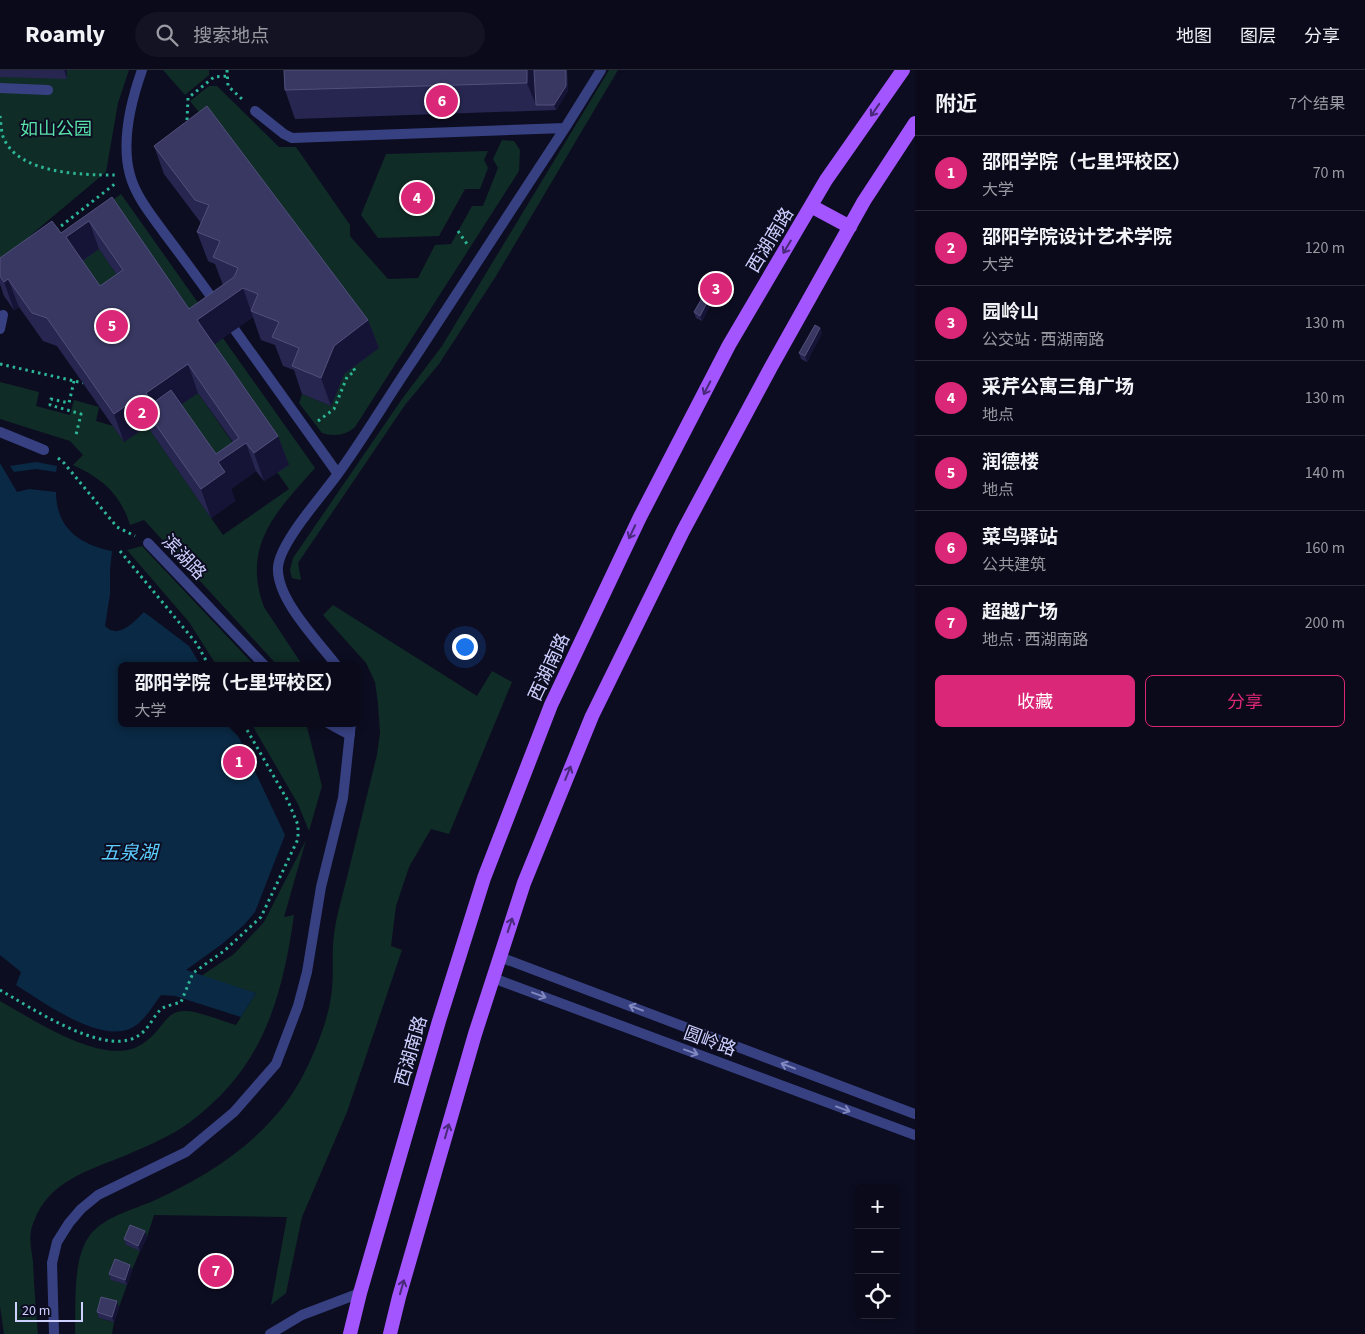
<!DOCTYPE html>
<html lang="zh">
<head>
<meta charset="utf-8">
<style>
	body { margin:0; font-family:"Source Sans 3","Noto Sans SC",sans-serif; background:#131323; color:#f1f3f6 }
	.controls { position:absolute; right:15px; bottom:15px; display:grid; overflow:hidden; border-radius:8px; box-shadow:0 2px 8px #0003 }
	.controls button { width:45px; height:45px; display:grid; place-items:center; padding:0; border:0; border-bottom:1px solid #2a2b39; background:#0a0a1a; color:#f1f3f6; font:25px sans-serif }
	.scale { position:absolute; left:15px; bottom:12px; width:68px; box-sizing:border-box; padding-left:5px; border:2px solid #ced0ff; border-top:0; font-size:14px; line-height:18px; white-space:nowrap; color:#ced0ff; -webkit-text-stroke:4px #0d0d22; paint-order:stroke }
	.you { position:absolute; left:464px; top:576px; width:18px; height:18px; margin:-12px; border:4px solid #fff; border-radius:50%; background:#1a73e8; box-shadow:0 0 0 8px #1a73e833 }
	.badge { display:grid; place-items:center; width:32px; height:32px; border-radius:50%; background:#db2777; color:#fff; font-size:16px; font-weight:700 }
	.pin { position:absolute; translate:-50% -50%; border:2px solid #fff; box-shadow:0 1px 5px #0006 }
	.popup { position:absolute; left:118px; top:592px; width:242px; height:65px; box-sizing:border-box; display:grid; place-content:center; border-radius:8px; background:#0a0a1a; filter:drop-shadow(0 1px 4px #0005); font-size:16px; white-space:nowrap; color:#999aa2 }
	.popup b { font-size:19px; color:#f1f3f6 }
	.popup::after { content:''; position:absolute; left:50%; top:100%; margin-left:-10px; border:10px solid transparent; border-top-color:#0a0a1a }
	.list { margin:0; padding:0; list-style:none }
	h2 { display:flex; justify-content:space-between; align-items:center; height:65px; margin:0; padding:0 20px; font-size:21px }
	h2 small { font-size:16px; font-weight:400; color:#999aa2 }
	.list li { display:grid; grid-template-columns:32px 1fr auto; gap:15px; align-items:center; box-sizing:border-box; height:75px; padding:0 20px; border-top:1px solid #2a2b39 }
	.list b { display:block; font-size:19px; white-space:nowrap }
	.list p { margin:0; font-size:16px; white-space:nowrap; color:#999aa2 }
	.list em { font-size:16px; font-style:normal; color:#999aa2 }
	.actions { display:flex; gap:10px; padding:15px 20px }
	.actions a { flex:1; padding:11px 0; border:1px solid #db2777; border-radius:8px; text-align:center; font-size:18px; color:#db2777 }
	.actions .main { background:#db2777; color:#fff }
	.icon { flex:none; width:28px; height:28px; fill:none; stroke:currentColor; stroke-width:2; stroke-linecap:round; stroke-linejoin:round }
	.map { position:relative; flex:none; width:915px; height:1264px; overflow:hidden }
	header { display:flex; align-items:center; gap:30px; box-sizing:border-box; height:70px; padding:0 25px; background:#0a0a1a; border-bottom:1px solid #2a2b39 }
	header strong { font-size:24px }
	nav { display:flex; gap:28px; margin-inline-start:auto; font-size:18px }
	.search { width:350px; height:45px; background:#131323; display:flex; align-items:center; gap:12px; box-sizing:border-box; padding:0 18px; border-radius:28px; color:#999aa2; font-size:19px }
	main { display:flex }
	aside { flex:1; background:#0a0a1a }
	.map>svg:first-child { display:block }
	.green { fill:#102c26 }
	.water { fill:#0a2944 }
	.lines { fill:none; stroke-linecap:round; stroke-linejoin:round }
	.path { stroke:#2cb596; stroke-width:3; stroke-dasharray:2.5 4; stroke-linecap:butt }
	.service { stroke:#374182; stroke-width:10 }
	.tertiary { stroke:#374182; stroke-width:10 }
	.primary { stroke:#a355ff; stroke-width:14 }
	.wall { fill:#272650; fill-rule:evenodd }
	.shaded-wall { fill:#151436 }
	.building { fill:#393863; stroke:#50507b; fill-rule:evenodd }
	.oneway { stroke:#492a7a }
	.oneway2 { stroke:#8288c0 }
	.labels { text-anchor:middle; stroke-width:4; stroke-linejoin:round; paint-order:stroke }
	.park-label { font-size:18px; fill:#58e1a8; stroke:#0d0d22 }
	.street-label { font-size:18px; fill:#ced0ff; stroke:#0d0d22 }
	.water-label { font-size:19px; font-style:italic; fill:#5cceff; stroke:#0d0d22 }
</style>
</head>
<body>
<header>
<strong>Roamly</strong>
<div class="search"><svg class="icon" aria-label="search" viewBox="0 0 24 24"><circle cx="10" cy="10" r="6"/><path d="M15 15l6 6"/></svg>搜索地点</div>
<nav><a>地图</a><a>图层</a><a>分享</a></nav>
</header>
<main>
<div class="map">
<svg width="915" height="1264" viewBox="0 0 915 1264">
	<rect width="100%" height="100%" fill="#0d0d22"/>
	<path class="green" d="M0,0H129L118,33L106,102L32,164L16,179L0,206Z
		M163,0H209V5L185,25Z
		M609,0H618L496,206L439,294L405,335L298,493L301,510L292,508L290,500L293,488L402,329L442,276Z
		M209,16H217L279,77H296L350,155V166L388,209L418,208L435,175L451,174L472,136H483L498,98L493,89L502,70L514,71L520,80L519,101L355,357C347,365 333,367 322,363L299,333L302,324L331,336L344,304L217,65L190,31Z
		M488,81L484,90L488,98L480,119H465L439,166L378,168L361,145L386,84Z
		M121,124L315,398C277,441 241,475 264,537L303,596H278L144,450L130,455C121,425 102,408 73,395L83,385L70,371L0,349V312L39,322L36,336L70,345L74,330L99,337L96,351L113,356L124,372L147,356L223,465L289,419L277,402L289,394L122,156L20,199Z
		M99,179L134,229L111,244L76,195Z
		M198,323L249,396L226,412L156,352Z
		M142,476L255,596H217L189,552L127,480Z
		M333,535L477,626L492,601L512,612L449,764L431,759L409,797L396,836L391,876L402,880L347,1042L302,1147L286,1223L271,1235L287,1147L154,1145L147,1167L126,1174L140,1181L132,1200L111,1210L127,1215L119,1237L99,1248L114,1252L112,1264H75C76,1235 72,1189 90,1165C105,1146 133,1140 153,1131C205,1107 254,1077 288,1030C307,1004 330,951 332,918C334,899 331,878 335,858C338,839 344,821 348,803C358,764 367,724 377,685L380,663L378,633L375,612L366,593L323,545Z
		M251,653H306L322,716L309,761L298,734Z
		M306,770L284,847L294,845C282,930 262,999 190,1052C174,1064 152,1074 133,1082C98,1098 56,1106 37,1144C35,1149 31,1157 31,1162C29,1171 32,1183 33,1192C34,1216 36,1240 38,1264H4L0,1236V931C32,949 89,987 127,980C137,979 149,970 156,962C165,952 169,941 185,941C195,940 225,952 236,955L256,923L201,906L234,884L264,852Z"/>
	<path class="water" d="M36,392L57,396L56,402L36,399L14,402L10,396Z
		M0,393L17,422L29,419L56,422C56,458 80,475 112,481L110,500V524L105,556C118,570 134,552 144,542L189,576L201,596H121V653H232L285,765L255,842L244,855L222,874L186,900L256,923L241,947L175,926L161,925C154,934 148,945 139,953C108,981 44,932 16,915L21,902L0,885Z"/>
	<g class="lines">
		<path class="path" d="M227,0L228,16L243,30
			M0,46C1,53 1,63 4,69C20,104 82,105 115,105
			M187,50L188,28L214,7L228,6
			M56,160L116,113
			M458,161L469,177
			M0,294L83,313
			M74,311L69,333L51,329L50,335L81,344L76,365
			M318,351L334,339L347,307L355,301L353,297
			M58,388L64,393L117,457L135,466
			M120,481L197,574L209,596
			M0,920C30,937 100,984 134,968C150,961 153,944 163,938C168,935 176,934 181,932L193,903L224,881L261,847L298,769V755L288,731L243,653"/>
		<path class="service" d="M142,0C131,31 121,72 130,105C136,127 152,146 165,164C183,188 200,211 217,235
			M0,18L48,20
			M255,41L284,64L292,68L565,58
			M227,249L338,404
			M0,259L3,245
			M0,362L44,380
			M148,473L265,596
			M337,596C318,571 276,529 278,497C280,472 322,426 337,405C364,368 388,327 414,289C464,212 515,135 565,58L601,0
			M328,653L350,665
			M54,1264L52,1193L57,1172L69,1153L81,1139L98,1125L186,1082L234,1042L276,994L298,936L307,902L321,817L343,728L351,653
			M270,1264L302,1245L360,1223"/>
		<path class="tertiary" d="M500,887L915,1044
			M493,908L915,1065"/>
		<path class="primary" d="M811,136L850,157
			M350,1264L360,1223L439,951L484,808L551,635L640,447L729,275L826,110L903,0
			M390,1264L399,1227L475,964L524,813L592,646L683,461L771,297L864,131L915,53"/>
	</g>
	<path class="wall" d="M0,0H67V9L0,7Z
		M284,0H567L568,21L556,40L295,49L285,20Z
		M154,76L368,250L379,278L344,304L331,336L302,324L294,300L283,296L275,275L261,270L253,247L214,274L278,366L289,395L264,411L256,401L231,419L235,431L211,448L147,356L124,372L57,276L43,271L19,237L14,240L4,226L0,214V188L61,163L112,127L189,239L223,215L215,194L208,191L197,162L201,153L164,104ZM99,179L117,205L100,216L83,191ZM198,323L233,372L216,384L181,335Z
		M715,217L717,223L702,251L696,248L694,242Z
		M820,258L822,263L807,292L801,289L799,283Z
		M147,1167L140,1181L126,1175L124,1169Z
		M132,1200L127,1215L111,1210L109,1204Z
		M119,1237L114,1252L99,1248L97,1242Z"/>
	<path class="shaded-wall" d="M64,0H67V9Z
		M527,0H536V35L527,13Z
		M566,0H567L568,21L556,40L554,35Z
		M89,151L99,179L76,195L66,167Z
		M8,209L19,237L14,240L4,212Z
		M715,217L717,223L702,251L700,246Z
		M243,218L253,247L208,279L197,250Z
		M368,250L379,278L344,304L331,336L321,308L334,276Z
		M820,258L822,263L807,292L805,286Z
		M188,294L198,323L156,352L146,323Z
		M137,328L147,356L124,372L114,344Z
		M278,366L289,395L264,411L254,383Z
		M246,373L256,401L231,419L235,431L211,448L201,419L218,392Z
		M145,1161L147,1167L140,1181L138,1176Z
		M130,1195L132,1200L127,1215L125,1210Z
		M117,1231L119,1237L114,1252L112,1247Z"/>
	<path class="building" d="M284,0H527V13L285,20Z
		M534,0H566V16L554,35H536Z
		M207,36L368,250L334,276L321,308L292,296L299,278L272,267L279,252L251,241L258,224L243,218L197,250L278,366L254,383L246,373L218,392L225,402L201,419L137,328L114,344L47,248L32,243L8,209L4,212L0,206V188L52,151L61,163L112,127L189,239L234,207L238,198L213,187L220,171L197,162L209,135L195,130L154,76ZM89,151L123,200L100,216L66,167ZM188,294L239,368L216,384L171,320L153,333L146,323Z
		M710,214L715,217L700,246L694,242Z
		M815,255L820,258L805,286L799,283Z
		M130,1155L145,1161L138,1176L124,1169Z
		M115,1189L130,1195L125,1210L109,1204Z
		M101,1227L117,1231L112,1247L97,1242Z"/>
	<defs><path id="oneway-shaft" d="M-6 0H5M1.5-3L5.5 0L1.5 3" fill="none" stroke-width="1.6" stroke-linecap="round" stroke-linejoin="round" transform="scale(1.25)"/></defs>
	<g class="oneway">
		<use href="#oneway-shaft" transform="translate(875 40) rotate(125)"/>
		<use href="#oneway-shaft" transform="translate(787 177) rotate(121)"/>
		<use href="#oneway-shaft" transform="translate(707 318) rotate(117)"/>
		<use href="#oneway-shaft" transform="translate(632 462) rotate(115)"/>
		<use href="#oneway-shaft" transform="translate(568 703) rotate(-68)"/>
		<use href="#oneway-shaft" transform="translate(510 855) rotate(-72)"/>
		<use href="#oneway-shaft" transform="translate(447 1061) rotate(-74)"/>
		<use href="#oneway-shaft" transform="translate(402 1217) rotate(-74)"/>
	</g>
	<g class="oneway2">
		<use href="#oneway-shaft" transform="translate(539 925) rotate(20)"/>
		<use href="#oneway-shaft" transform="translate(636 938) rotate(-159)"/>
		<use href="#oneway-shaft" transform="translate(691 982) rotate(20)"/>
		<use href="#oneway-shaft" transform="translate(788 996) rotate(-159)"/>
		<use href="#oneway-shaft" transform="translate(843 1039) rotate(20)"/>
	</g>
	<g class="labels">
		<g class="park-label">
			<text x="56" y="65">如山公园</text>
		</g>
		<g class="street-label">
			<text transform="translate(770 170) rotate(-59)" y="6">西湖南路</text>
			<text transform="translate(184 487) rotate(46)" y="6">滨湖路</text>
			<text transform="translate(549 597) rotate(-65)" y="6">西湖南路</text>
			<text transform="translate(710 971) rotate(20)" y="6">圆岭路</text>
			<text transform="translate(411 981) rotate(-74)" y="6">西湖南路</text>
		</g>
		<g class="water-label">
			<text x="129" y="789">五泉湖</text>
		</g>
	</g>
</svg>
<div class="controls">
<button>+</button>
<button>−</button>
<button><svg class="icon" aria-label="locate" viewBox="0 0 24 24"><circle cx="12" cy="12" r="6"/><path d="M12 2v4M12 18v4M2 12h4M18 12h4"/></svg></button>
</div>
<div class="scale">20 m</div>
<div class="you"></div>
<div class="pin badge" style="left:239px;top:692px">1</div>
<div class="popup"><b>邵阳学院（七里坪校区）</b>大学</div>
<div class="pin badge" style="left:142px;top:343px">2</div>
<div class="pin badge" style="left:716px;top:219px">3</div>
<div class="pin badge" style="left:417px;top:128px">4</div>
<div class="pin badge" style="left:112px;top:256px">5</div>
<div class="pin badge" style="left:442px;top:31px">6</div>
<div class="pin badge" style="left:216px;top:1201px">7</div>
</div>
<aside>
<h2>附近<small>7个结果</small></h2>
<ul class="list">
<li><span class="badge">1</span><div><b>邵阳学院（七里坪校区）</b><p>大学</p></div><em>70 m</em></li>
<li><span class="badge">2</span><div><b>邵阳学院设计艺术学院</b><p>大学</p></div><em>120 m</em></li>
<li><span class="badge">3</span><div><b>园岭山</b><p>公交站 · 西湖南路</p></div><em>130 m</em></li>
<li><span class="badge">4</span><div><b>采芹公寓三角广场</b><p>地点</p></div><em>130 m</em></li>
<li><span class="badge">5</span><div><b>润德楼</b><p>地点</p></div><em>140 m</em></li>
<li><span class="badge">6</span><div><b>菜鸟驿站</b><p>公共建筑</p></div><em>160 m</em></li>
<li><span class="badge">7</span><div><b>超越广场</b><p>地点 · 西湖南路</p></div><em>200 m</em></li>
</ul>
<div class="actions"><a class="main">收藏</a><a>分享</a></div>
</aside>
</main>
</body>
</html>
